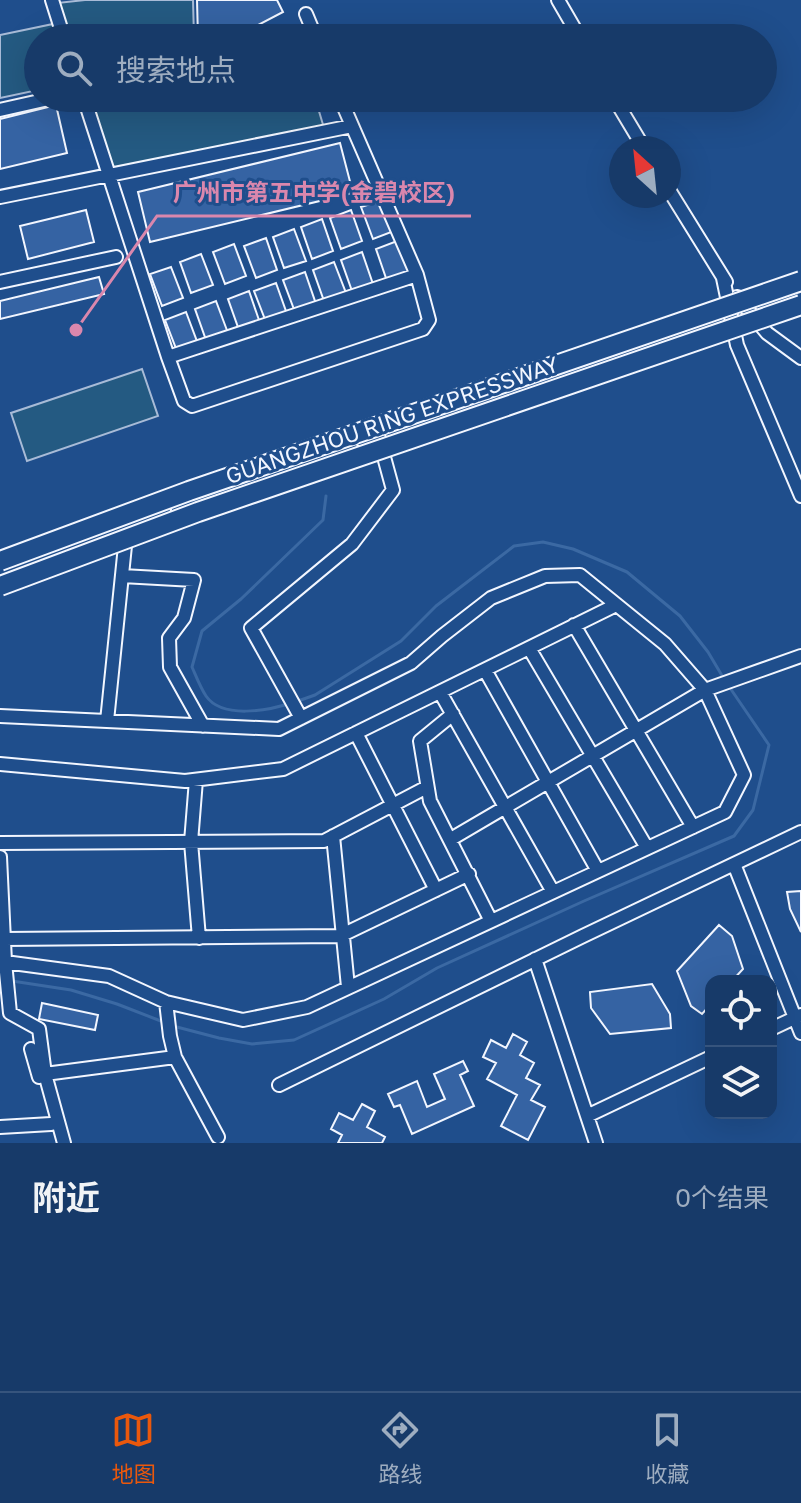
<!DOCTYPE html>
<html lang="zh">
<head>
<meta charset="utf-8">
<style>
	body { margin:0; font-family:"Golos Text","Noto Sans SC",sans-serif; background:#20416f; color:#f1f3f6 }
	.controls { position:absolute; right:24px; bottom:24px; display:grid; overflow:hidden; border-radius:16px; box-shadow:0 8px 32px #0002 }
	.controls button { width:72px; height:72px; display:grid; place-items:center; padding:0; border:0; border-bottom:2px solid #36547d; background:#173a69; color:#f1f3f6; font:40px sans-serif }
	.compass { position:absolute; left:609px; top:136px; width:72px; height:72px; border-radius:50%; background:#173a69; box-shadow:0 8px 32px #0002; rotate:333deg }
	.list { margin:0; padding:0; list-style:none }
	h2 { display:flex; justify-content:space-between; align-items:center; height:104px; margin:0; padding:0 32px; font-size:34px }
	h2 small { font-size:26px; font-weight:400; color:#9eadc0 }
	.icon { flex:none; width:44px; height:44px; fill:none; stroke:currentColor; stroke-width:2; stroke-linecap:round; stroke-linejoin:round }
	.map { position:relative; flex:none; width:801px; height:1143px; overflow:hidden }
	.search { position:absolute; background:#173a69; box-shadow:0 8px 32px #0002; left:24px; right:24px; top:24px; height:88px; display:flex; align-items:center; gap:20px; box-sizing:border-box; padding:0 28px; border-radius:44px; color:#9eadc0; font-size:30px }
	.sheet { height:248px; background:#173a69 }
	nav { display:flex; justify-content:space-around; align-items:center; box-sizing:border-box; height:112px; border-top:2px solid #36547d; background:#173a69; font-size:22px; color:#9eadc0 }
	nav a { display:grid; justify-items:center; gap:4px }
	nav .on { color:#ea580c }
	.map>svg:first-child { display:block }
	.green { fill:#245a82; stroke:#a8bbd7; stroke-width:2 }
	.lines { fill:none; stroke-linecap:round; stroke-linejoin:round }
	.stream { stroke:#3b69a3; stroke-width:3 }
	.building { fill:#3563a3; stroke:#f2f6ff; stroke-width:2 }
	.minor-casing { stroke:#f2f6ff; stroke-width:16 }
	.minor { stroke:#1f4e8c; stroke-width:12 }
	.highway-bridge-casing { stroke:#f2f6ff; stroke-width:22; stroke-linecap:butt }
	.highway-bridge { stroke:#1f4e8c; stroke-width:18 }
	.labels { text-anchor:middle; stroke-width:6; stroke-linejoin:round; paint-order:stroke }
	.street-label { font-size:22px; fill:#f2f6ff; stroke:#1f4e8c }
	.leader { fill:none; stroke:#da87ad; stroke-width:3 }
	.callout-dot { fill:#da87ad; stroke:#1f4e8c; stroke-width:3 }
	.callout-label { font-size:24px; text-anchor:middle; font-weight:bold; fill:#da87ad; stroke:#1f4e8c; stroke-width:6; stroke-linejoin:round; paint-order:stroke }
</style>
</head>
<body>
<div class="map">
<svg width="801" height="1143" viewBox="0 0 801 1143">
	<rect width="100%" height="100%" fill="#1f4e8c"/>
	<path class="green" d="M85,0H193L194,38H69L57,3Z
		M53,24L57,38H38V90L0,98V35Z
		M88,98H315L324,128L112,171Z
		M142,369L158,416L27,461L11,413Z"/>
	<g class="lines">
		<path class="stream" d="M298,701L315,695L401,641L436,606L514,546L543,542L573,549L627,572L680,616L708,652L724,679
			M291,703C267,711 222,719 206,696C200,687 196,676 192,667L202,631L241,599L323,520L326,496
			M12,981L71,990L117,1004L166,1023
			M173,1026L219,1038L252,1044L294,1040L384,999L437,968L584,901L734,836L753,810L769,745L728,685"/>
	</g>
	<path class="building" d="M197,0H277L283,12L239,35L229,38H198Z
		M56,105L67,153L0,169V119Z
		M340,143L353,193L150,242L138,192Z
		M383,200L394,231L373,239L361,207Z
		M86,210L94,242L28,259L20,226Z
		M351,210L362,241L341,249L330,218Z
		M322,219L333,251L312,259L301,227Z
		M294,229L306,261L284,268L273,237Z
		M266,238L277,270L256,278L244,246Z
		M397,241L409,273L387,281L376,249Z
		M234,244L246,276L225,284L213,252Z
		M362,252L373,284L352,291L341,260Z
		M201,254L213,285L191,293L180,262Z
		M334,262L346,293L324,301L313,270Z
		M171,267L183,298L162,306L150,274Z
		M305,272L316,304L295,312L283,280Z
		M99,277L104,294L0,319V301Z
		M276,283L287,314L266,322L254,291Z
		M249,291L260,323L239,330L228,299Z
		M216,301L228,333L206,340L195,309Z
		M186,312L198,344L177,351L165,320Z
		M801,891V932L790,909L787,892Z
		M719,925L732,936L743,969L732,981H711V1004L702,1014L691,1006L677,971Z
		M652,984L670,1014L671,1028L610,1034L591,1008L590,992Z
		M42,1003L98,1015L95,1030L39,1019Z
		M513,1034L527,1042L520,1055L534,1063L526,1078L540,1085L531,1100L545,1107L528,1140L501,1126L517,1095L487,1079L496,1063L483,1057L491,1040L506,1048Z
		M463,1061L468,1071L460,1075L474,1106L412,1134L400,1105L394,1107L388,1094L417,1081L427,1107L445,1099L434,1074Z
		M362,1104L375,1111L367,1127L385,1137L382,1143H338L342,1135L331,1129L339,1113L353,1120Z"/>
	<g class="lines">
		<defs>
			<path id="minor" d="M52,0L64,38
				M558,0L580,38
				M306,14L316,38
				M84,98L168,357L184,401L192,406L423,329L429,320L417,275L340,98
				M614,98L644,148
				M0,110L53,98
				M669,190L726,282
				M0,197L352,126
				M723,278L737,345L801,496
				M0,282L116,257
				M737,297L767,333L801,358
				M168,357L417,275
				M0,576L164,509
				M122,576L194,580L184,618L169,638L170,667L203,726
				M574,625L693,827
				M529,648L647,848
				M485,670L598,871
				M440,692L553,892
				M453,714L420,741L430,801L491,921
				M0,716L279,729L411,663L442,636L491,598L545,576L580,575L665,644L705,690L744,775L725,812L307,1007L243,1020L166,1002L109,976L5,962
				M301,718L251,628L352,544L393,490L378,435L362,440
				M107,721L126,536
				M356,733L436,890
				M0,764L185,781L283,769L616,605
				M196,780L191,842L199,938
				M333,836L348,987
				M451,839L705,690L801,656
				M0,843L324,841L427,787
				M0,857L5,962L10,1013L39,1029L45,1074L64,1143
				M734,864L801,1033
				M4,939L340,936L469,874
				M535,959L596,1143
				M166,1002L170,1036L175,1057L218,1137
				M771,1029L801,1015
				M31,1049L39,1077
				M45,1074L175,1057
				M279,1085L583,936L801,832
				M587,1116L711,1057
				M0,1127L51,1124"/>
		</defs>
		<use href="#minor" class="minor-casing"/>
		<use href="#minor" class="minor"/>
		<defs>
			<path id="highway-bridge" d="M0,561L189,491L801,281
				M0,586L198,512L801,305"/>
		</defs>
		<use href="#highway-bridge" class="highway-bridge-casing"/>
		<use href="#highway-bridge" class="highway-bridge"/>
	</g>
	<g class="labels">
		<g class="street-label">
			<text transform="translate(392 420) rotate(-19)" y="8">GUANGZHOU RING EXPRESSWAY</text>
		</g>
	</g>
	<path class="leader" d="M76 330L157 216H471"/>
	<circle class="callout-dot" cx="76" cy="330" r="8"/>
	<g class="callout-label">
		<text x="314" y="201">广州市第五中学(金碧校区)</text>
	</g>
</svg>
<div class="controls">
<button><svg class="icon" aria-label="locate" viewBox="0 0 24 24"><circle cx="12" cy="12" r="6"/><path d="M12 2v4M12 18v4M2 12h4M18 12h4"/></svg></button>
<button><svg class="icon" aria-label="layers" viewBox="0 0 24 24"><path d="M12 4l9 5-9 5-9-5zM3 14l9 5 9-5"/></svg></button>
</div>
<svg class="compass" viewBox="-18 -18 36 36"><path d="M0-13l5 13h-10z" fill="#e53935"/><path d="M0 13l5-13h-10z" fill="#9eadc0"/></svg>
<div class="search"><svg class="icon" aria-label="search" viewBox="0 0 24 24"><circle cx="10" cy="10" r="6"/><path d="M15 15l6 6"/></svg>搜索地点</div>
</div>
<section class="sheet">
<h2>附近<small>0个结果</small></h2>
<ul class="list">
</ul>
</section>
<nav>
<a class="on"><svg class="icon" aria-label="map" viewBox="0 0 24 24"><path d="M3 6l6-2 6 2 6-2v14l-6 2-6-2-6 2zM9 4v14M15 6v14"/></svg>地图</a>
<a><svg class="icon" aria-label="directions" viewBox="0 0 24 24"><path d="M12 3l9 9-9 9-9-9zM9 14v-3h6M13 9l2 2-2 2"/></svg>路线</a>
<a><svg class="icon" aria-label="saved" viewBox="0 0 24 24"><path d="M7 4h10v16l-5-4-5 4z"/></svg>收藏</a>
</nav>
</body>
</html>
